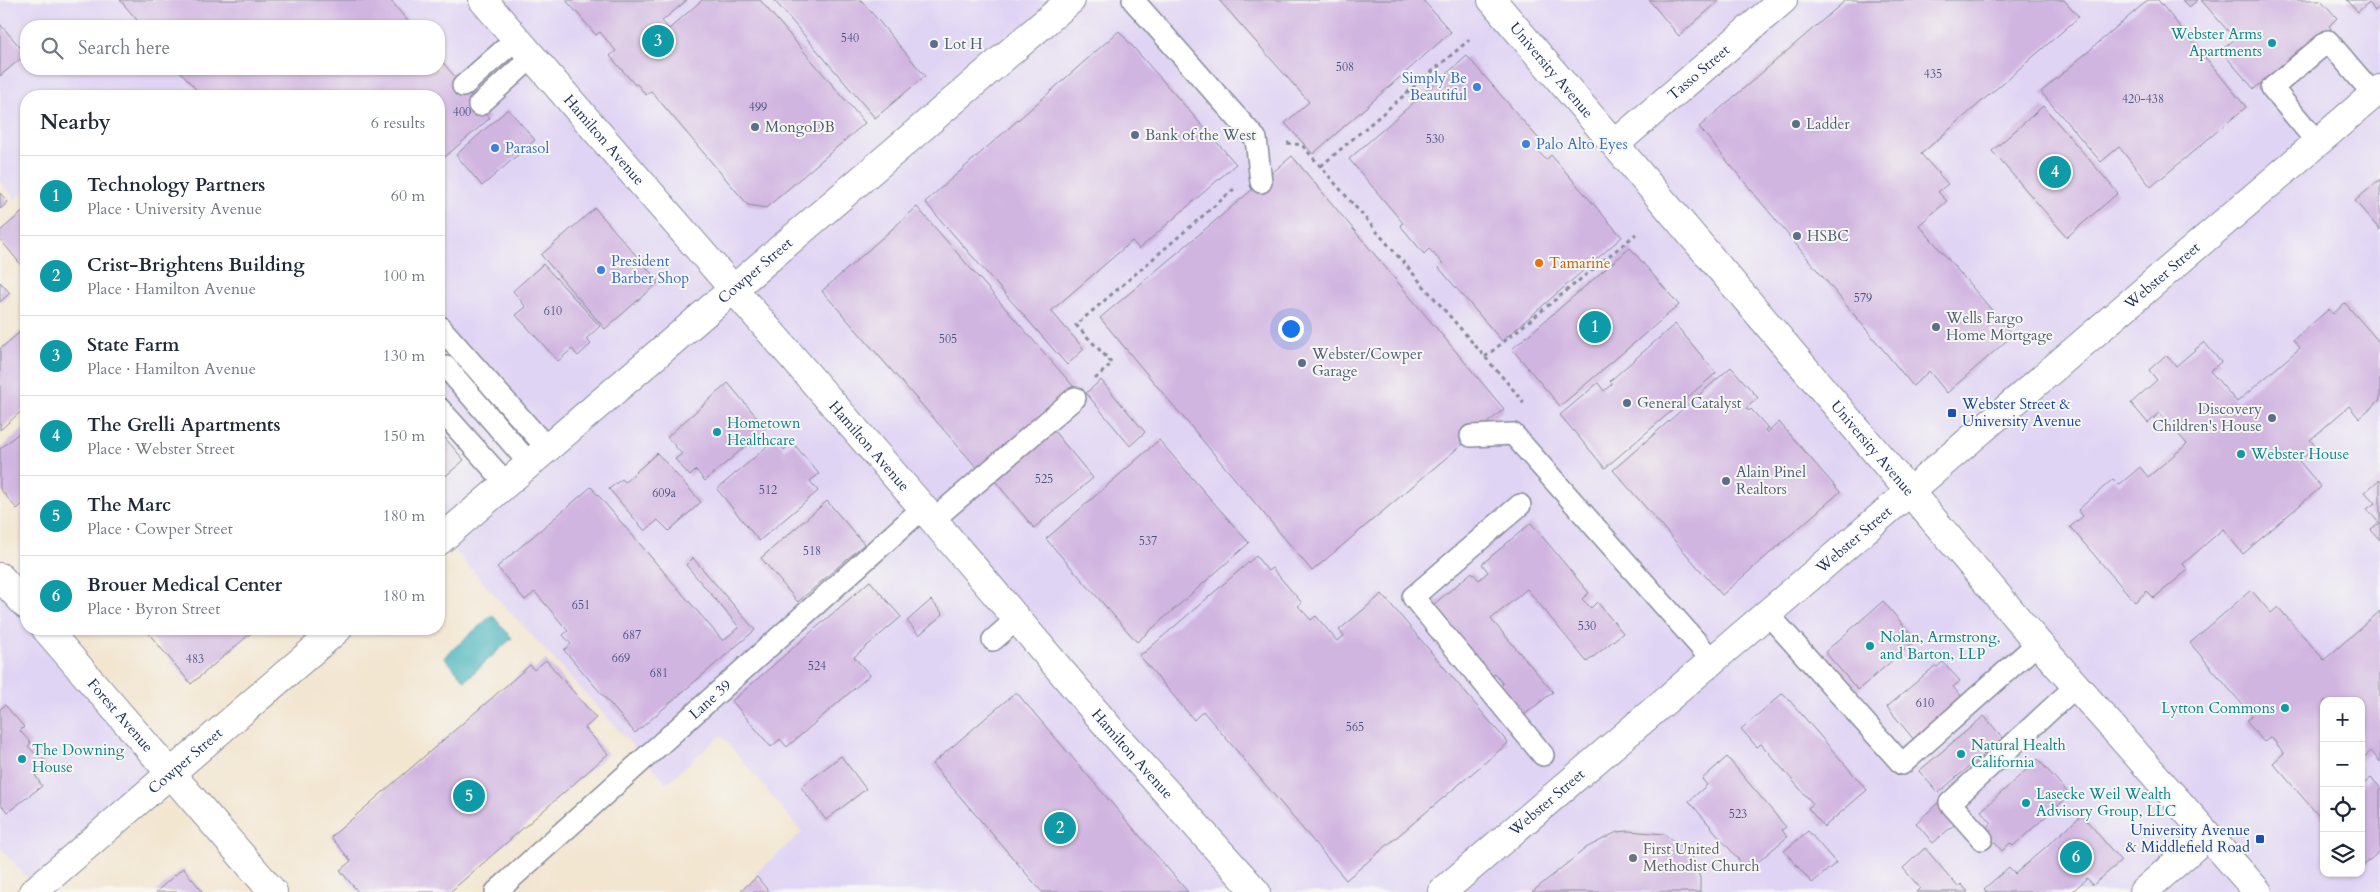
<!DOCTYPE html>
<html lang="en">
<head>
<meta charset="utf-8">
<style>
	body { margin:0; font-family:Cardo,serif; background:#f6f6f7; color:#1f2937 }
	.controls { position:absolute; right:15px; bottom:15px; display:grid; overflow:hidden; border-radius:10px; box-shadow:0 1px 4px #0004 }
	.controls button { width:45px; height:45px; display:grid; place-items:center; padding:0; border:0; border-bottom:1px solid #e0e1e3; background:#fff; color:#1f2937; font:25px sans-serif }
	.you { position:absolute; left:1290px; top:328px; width:18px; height:18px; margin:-12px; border:4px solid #fff; border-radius:50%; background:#1a73e8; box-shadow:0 0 0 8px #1a73e833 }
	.badge { display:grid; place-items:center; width:32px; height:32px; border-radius:50%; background:#7c3aed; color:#fff; font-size:16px; font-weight:700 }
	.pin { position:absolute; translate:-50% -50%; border:2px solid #fff; box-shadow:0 1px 5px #0006 }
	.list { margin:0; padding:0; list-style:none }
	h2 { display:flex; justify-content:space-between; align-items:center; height:65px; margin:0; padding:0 20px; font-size:21px }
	h2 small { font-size:16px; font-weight:400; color:#747a83 }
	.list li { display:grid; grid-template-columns:32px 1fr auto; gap:15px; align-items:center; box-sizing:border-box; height:80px; padding:0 20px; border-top:1px solid #e0e1e3 }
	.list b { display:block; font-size:19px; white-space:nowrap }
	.list p { margin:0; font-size:16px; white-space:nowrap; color:#747a83 }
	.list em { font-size:16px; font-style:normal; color:#747a83 }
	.icon { flex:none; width:28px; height:28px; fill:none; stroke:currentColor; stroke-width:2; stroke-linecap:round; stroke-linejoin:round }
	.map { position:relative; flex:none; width:2380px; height:892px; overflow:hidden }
	.search { position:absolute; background:#fff; box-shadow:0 1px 4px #0004; left:20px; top:20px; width:425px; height:55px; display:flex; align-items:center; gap:12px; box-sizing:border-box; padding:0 18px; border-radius:20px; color:#747a83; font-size:19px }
	.panel { position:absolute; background:#fff; box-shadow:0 1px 4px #0004; left:20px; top:90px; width:425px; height:545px; border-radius:20px }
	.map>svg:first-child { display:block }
	.built { fill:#e0d4f4; fill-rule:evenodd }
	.water { fill:#40b1b9; stroke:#2e708c }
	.building { fill:#d1b5e1 }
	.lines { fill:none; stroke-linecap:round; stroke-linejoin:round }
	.service-casing { stroke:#878a98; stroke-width:24 }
	.minor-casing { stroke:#878a98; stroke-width:30 }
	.tertiary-casing { stroke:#878a98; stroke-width:30 }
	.path { stroke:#878a98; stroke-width:3; stroke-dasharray:4 4; stroke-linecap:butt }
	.service { stroke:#fff; stroke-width:21 }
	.minor { stroke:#fff; stroke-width:28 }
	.tertiary { stroke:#fff; stroke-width:28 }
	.culture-dot { fill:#0f9aa8; stroke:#f6f6f2; stroke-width:2 }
	.service-dot { fill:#5c6f8a; stroke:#f6f6f2; stroke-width:2 }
	.shop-dot { fill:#3f7fe0; stroke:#f6f6f2; stroke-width:2 }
	.food-dot { fill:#e8710a; stroke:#f6f6f2; stroke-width:2 }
	.transit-dot { fill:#1a4fb4; stroke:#f6f6f2; stroke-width:2 }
	.worship-dot { fill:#6b7280; stroke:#f6f6f2; stroke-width:2 }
	.labels { text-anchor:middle; stroke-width:4; stroke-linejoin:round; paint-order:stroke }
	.number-label { font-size:12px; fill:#48507f }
	.culture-label { font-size:15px; fill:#0d838f; stroke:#f6f6f2; text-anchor:start }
	.service-label { font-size:15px; fill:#4e5e75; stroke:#f6f6f2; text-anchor:start }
	.street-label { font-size:15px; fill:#1b2f5e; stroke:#f6f6f2 }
	.shop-label { font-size:15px; fill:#366cbe; stroke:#f6f6f2; text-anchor:start }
	.food-label { font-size:15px; fill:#c56008; stroke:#f6f6f2; text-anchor:start }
	.transit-label { font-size:15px; fill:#164399; stroke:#f6f6f2; text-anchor:start }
	.worship-label { font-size:15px; fill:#5b616d; stroke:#f6f6f2; text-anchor:start }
</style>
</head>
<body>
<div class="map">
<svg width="2380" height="892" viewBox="0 0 2380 892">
	<rect width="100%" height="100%" fill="#f6f6f2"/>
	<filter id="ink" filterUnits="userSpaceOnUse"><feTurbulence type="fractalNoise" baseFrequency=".02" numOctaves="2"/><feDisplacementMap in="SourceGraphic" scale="10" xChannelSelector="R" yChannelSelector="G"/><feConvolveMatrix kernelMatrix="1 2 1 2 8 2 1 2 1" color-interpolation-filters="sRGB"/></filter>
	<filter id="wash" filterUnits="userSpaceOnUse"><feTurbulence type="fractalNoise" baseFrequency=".0096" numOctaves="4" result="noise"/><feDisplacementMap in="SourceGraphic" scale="20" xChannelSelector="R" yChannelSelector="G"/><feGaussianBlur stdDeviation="1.12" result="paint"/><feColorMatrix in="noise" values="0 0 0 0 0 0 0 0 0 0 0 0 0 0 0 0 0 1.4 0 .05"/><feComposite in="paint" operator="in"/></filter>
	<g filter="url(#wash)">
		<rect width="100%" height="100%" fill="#f3e6d1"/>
		<path class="built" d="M0,0H2380V892H771L755,874L802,832L721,735L667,783L448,544L439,551V96H26V190L15,199L0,181ZM26,26H439V69H26ZM2324,701H2361V873H2324Z
			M0,577L26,607V629H45L171,773L33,885L0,847Z"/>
		<path class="water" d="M492,615L512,638L465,681L444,657Z"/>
		<g id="blocks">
			<path class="building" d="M120,0H390L412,26H142Z
				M566,0H687L662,21L669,29L702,0H760L865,123L766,208L748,205L651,91L646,95L637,84L635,85L610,56L616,51L600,32L596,35Z
				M774,0H861L925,76L875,118Z
				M1219,0H1423L1451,32L1313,154L1285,123L1309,102Z
				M1649,0H1720L1679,36Z
				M1846,0H2064L2079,17L1921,154L1948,184L1938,192L1947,201L1919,225L2013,335L1947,393L1929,371L1913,386L1699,127Z
				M2148,0H2158L2246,107L2151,187L2119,147L2101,162L2041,92Z
				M2182,0H2198L2189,7Z
				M2201,0H2321L2337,18L2329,26L2331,28L2305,51L2302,47L2254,89L2221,51L2235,39Z
				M2347,0H2380V6L2375,11L2369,2L2358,12Z
				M0,24L26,54L0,76Z
				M1119,31L1236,164L1139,249L1132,241L1051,311L1084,349L1067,365L925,202Z
				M1467,56L1544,145L1537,150L1546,160L1551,155L1622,237L1502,341L1439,268L1443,264L1429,249L1424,254L1400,225L1403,223L1349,159Z
				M439,58L490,118L439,162V96H202L178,69H439Z
				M2043,106L2118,193L2067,237L1992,151Z
				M508,109L535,140L482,186L456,155Z
				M1292,156L1504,409L1312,571L1100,318Z
				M2380,179V230L2355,201Z
				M0,193L8,202L0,209Z
				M917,207L1074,387L979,470L822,291Z
				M595,208L659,282L605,329L541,255Z
				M26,209V271L0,239V231Z
				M1630,248L1679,305L1560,406L1512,349Z
				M543,264L600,326L586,339L591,344L578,356L572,349L558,361L516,315L526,307L513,291Z
				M0,282L10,293L0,302Z
				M2345,303L2380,343V400L2359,418L2349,406L2310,440L2316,447L2299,461L2321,487L2243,554L2223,529L2183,564L2188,570L2154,598L2147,591L2135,602L2070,527L2083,516L2078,510L2113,479L2119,485L2140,467L2148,477L2187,444L2160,413L2148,423L2131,403L2157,380L2149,370L2166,355L2176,366L2204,342L2221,362L2210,371L2237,402L2300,348L2293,340L2329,309L2333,314Z
				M1675,324L1716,373L1605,468L1560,415L1598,383L1604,391L1612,384L1610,381Z
				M26,327V407L0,430V349Z
				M1731,367L1758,398L1746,408L1749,411L1751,409L1768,428L1765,430L1767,433L1779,422L1840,492L1722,595L1613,470Z
				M1101,380L1145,432L1130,446L1086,393Z
				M728,383L766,428L705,481L696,470L690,476L675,459L682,454L667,437Z
				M26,427V501L17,509L0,489V449Z
				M1053,430L1093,478L1034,528L994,480Z
				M439,431L464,460L439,482Z
				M776,439L784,450L793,443L819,474L810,481L818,491L759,541L717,489Z
				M1159,440L1249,543L1137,642L1046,539Z
				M657,453L701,502L669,531L658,520L645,531L609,489L622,479L625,482Z
				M2380,479V540L2371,530L2379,523L2367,509L2375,503L2365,492Z
				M591,487L723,641L739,627L686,565L693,558L755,630L635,733L564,650L571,644L563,635L568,631L535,592L525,600L497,567Z
				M827,501L864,544L798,602L761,558Z
				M1531,523L1589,593L1582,599L1591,608L1597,602L1623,633L1587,662L1527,589L1491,619L1553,692L1519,719L1495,691L1503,684L1495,674L1486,681L1427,610L1472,572L1479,580L1488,572L1482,564Z
				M1256,556L1268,571L1272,568L1302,603L1298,606L1311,620L1316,616L1337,641L1344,636L1339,630L1382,594L1508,743L1346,880L1203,711L1194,720L1139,655L1145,652Z
				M870,581L901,617L854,657L870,675L787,747L780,739L771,747L732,701Z
				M2251,590L2271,613L2278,607L2324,660L2380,611V762L2371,751L2361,760V701H2324V822L2273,763L2284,753L2271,737L2264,742L2246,721L2252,716L2190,643Z
				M931,600L943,614L919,635L907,621Z
				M1883,601L1916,640L1858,690L1825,652Z
				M155,629H256L191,684L149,634Z
				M546,660L596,718L585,728L608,754L450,892H358L340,870L351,861L331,837L530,665L534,670Z
				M1943,662L1960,681L1953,687L1964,699L1915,741L1887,707L1935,666L1937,667Z
				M1016,692L1188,892H1042L932,764Z
				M1783,693L1867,790L1824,827L1808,808L1813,804L1761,744L1757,747L1741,729Z
				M5,705L24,727L20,731L31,743L28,746L36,755L41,756L46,762L44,772L35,775L42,786L8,812L0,804V709Z
				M1984,716L2003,738L1938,793L1919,771Z
				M841,756L866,789L826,820L801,787Z
				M1727,757L1786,827L1782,830L1787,837L1752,867L1748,863L1744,866L1689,801L1707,785L1702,779Z
				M2038,759L2070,795L2013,846L2010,843L2002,851L1984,830L1992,823L1981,811Z
				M2371,778L2380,787V851L2363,866L2361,786Z
				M1939,802L1956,823L1933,843L1916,823Z
				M2082,815L2121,861L2093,885L2087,878L2072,892H1987L1984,889L2009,867L2015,874Z
				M1628,831L1664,834L1688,852L1695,864L1700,878V892H1532L1586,848L1617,832Z
				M1808,831L1836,863L1812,883L1784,851Z
				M1925,848L1958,887L1961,884L1968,892H1916L1920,888L1903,868Z
				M183,868L203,892H156Z
				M757,877L769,892H739Z"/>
		</g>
	</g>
	<g filter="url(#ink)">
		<use href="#blocks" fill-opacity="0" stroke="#878a98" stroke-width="1"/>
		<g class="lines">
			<defs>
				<g id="service">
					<path d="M1133,0L1256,139L1261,182"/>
					<path d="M463,86L516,39"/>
					<path d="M479,105L532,57"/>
					<path d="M2317,142L2272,88L2328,41L2374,95"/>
					<path d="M439,326L547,448"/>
					<path d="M446,367L529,463"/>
					<path d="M439,408L506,483"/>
					<path d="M1471,436L1513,434L1713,661"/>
					<path d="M1520,505L1413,597L1543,755"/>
					<path d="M933,520L1075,398"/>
					<path d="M1768,614L1902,764L2038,643"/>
					<path d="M993,640L1017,619"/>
					<path d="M1982,839L1950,803L2076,686"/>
					<path id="s1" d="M496,892L923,508"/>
				</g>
				<g id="minor">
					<path id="s2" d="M1615,144L1783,0"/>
					<path id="s3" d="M439,541L1071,0"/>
					<path d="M0,577L26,605"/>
					<path id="s4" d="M46,629L273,892"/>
					<path id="s5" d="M33,892L338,629"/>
					<path id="s6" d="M1442,892L2380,89"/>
					<path d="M2143,892L2207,836"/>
				</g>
				<g id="tertiary">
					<path id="s7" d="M483,0L923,508L1116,736L1256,892"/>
					<path id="s8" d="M1492,0L2038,643L2258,892"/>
				</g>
			</defs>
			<use href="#service" class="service-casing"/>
			<use href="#minor" class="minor-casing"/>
			<use href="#tertiary" class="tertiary-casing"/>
			<path class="path" d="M1287,143L1302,145L1523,401L1521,406
				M1321,166L1469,40
				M1485,357L1636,234
				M1095,379L1112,363L1076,325L1234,189"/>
			<use href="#service" class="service"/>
			<use href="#minor" class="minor"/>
			<use href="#tertiary" class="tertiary"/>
		</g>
	</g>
	<g class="culture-dot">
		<circle cx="2272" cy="43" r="5"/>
		<circle cx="717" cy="432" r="5"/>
		<circle cx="2241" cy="454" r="5"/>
		<circle cx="1870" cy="646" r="5"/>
		<circle cx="2285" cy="708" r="5"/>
		<circle cx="1961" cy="754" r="5"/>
		<circle cx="22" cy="759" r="5"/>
		<circle cx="2026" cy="803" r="5"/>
	</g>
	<g class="service-dot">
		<circle cx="934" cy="44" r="5"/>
		<circle cx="1796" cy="124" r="5"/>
		<circle cx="755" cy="127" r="5"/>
		<circle cx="1135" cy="135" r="5"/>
		<circle cx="1797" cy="236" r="5"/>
		<circle cx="1936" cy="327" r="5"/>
		<circle cx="1302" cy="363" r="5"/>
		<circle cx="1627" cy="403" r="5"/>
		<circle cx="2272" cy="418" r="5"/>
		<circle cx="1726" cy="481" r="5"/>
	</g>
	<g class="shop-dot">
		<circle cx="1477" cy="87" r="5"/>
		<circle cx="1526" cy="144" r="5"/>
		<circle cx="495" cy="148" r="5"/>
		<circle cx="601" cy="270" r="5"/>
	</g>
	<circle class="food-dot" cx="1539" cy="263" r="5"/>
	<g class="transit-dot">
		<rect x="1947" y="408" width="10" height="10" rx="2.5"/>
		<rect x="2255" y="834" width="10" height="10" rx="2.5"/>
	</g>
	<circle class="worship-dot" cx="1633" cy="858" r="5"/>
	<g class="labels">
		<g class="number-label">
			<text x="850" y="42">540</text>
			<text x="1345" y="71">508</text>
			<text x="1933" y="78">435</text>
			<text x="2143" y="103">420-438</text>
			<text x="758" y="111">499</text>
			<text x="462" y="116">400</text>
			<text x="1435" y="143">530</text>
			<text x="1863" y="302">579</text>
			<text x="553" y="315">610</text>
			<text x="948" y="343">505</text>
			<text x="1044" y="483">525</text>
			<text x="768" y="494">512</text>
			<text x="664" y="497">609a</text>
			<text x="1148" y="545">537</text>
			<text x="812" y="555">518</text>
			<text x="581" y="609">651</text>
			<text x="1587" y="630">530</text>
			<text x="632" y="639">687</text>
			<text x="621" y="662">669</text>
			<text x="195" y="663">483</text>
			<text x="817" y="670">524</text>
			<text x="659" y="677">681</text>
			<text x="1925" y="707">610</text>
			<text x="1355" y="731">565</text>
			<text x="1738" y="818">523</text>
		</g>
		<g class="culture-label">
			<text x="2262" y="39" text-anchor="end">Webster Arms<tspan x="2262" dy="17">Apartments</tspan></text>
			<text x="727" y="428">Hometown<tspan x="727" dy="17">Healthcare</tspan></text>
			<text x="2251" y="459">Webster House</text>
			<text x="1880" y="642">Nolan, Armstrong,<tspan x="1880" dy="17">and Barton, LLP</tspan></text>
			<text x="2275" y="713" text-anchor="end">Lytton Commons</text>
			<text x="1971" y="750">Natural Health<tspan x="1971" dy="17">California</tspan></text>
			<text x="32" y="755">The Downing<tspan x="32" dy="17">House</tspan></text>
			<text x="2036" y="799">Lasecke Weil Wealth<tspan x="2036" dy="17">Advisory Group, LLC</tspan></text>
		</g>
		<g class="service-label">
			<text x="944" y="49">Lot H</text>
			<text x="1806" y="129">Ladder</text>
			<text x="765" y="132">MongoDB</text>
			<text x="1145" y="140">Bank of the West</text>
			<text x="1807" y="241">HSBC</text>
			<text x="1946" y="323">Wells Fargo<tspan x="1946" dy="17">Home Mortgage</tspan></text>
			<text x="1312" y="359">Webster/Cowper<tspan x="1312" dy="17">Garage</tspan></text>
			<text x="1637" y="408">General Catalyst</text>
			<text x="2262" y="414" text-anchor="end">Discovery<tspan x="2262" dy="17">Children's House</tspan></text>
			<text x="1736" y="477">Alain Pinel<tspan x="1736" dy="17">Realtors</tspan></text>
		</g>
		<g class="street-label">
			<text dy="5" stroke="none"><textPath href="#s8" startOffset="92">University Avenue</textPath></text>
			<text dy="5" stroke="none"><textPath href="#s2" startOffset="110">Tasso Street</textPath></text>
			<text dy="5" stroke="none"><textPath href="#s7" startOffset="185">Hamilton Avenue</textPath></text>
			<text dy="5" stroke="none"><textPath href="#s3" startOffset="416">Cowper Street</textPath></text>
			<text dy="5" stroke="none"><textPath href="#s6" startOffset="948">Webster Street</textPath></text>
			<text dy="5" stroke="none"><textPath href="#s7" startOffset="590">Hamilton Avenue</textPath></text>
			<text dy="5" stroke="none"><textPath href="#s8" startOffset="588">University Avenue</textPath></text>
			<text dy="5" stroke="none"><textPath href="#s6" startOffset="542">Webster Street</textPath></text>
			<text dy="5" stroke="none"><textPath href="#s1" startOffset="288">Lane 39</textPath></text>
			<text dy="5" stroke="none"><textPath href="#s4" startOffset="114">Forest Avenue</textPath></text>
			<text dy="5" stroke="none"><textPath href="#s7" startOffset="995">Hamilton Avenue</textPath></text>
			<text dy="5" stroke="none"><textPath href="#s5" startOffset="201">Cowper Street</textPath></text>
			<text dy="5" stroke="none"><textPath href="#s6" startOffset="138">Webster Street</textPath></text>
		</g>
		<g class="shop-label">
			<text x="1467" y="83" text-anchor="end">Simply Be<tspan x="1467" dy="17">Beautiful</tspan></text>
			<text x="1536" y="149">Palo Alto Eyes</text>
			<text x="505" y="153">Parasol</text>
			<text x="611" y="266">President<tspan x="611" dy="17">Barber Shop</tspan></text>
		</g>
		<g class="food-label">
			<text x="1549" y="268">Tamarine</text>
		</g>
		<g class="transit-label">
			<text x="1962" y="409">Webster Street &amp;<tspan x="1962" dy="17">University Avenue</tspan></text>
			<text x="2250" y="835" text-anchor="end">University Avenue<tspan x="2250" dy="17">&amp; Middlefield Road</tspan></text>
		</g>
		<g class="worship-label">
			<text x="1643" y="854">First United<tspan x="1643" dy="17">Methodist Church</tspan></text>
		</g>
	</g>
</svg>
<div class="controls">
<button>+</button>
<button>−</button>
<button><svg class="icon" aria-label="locate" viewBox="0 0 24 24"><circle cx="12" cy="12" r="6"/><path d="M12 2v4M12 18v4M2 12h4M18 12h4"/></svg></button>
<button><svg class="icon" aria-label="layers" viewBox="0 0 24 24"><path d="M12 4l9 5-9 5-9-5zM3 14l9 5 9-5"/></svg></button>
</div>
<div class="you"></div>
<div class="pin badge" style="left:1595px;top:327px;background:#0f9aa8">1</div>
<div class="pin badge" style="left:1060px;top:828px;background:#0f9aa8">2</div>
<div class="pin badge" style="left:658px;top:41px;background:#0f9aa8">3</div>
<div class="pin badge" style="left:2055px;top:172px;background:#0f9aa8">4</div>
<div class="pin badge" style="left:469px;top:796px;background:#0f9aa8">5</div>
<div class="pin badge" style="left:2076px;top:857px;background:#0f9aa8">6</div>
<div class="search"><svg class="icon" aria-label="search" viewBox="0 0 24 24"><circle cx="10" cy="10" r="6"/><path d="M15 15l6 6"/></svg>Search here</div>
<section class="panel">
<h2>Nearby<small>6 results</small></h2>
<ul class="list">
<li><span class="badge" style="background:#0f9aa8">1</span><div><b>Technology Partners</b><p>Place · University Avenue</p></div><em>60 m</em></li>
<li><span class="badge" style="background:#0f9aa8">2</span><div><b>Crist-Brightens Building</b><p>Place · Hamilton Avenue</p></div><em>100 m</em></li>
<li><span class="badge" style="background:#0f9aa8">3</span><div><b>State Farm</b><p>Place · Hamilton Avenue</p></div><em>130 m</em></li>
<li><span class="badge" style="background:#0f9aa8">4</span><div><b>The Grelli Apartments</b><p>Place · Webster Street</p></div><em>150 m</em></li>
<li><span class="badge" style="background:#0f9aa8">5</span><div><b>The Marc</b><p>Place · Cowper Street</p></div><em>180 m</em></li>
<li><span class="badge" style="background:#0f9aa8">6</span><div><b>Brouer Medical Center</b><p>Place · Byron Street</p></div><em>180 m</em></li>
</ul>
</section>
</div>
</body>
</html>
